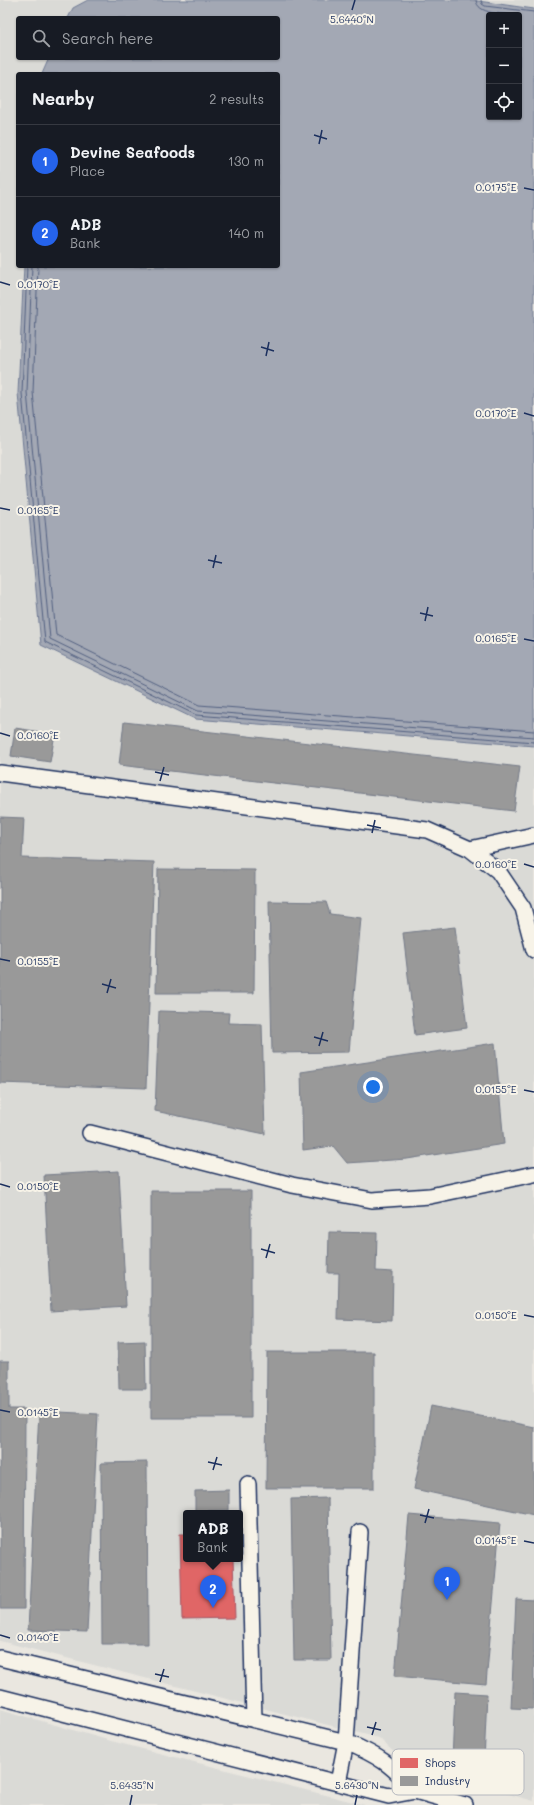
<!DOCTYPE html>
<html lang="en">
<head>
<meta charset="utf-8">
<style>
	body { margin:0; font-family:Mali,sans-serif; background:#20242c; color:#f1f3f6 }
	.controls { position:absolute; right:12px; top:12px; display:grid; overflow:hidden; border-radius:4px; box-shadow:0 1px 3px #0004 }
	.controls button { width:36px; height:36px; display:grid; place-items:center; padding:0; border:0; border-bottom:1px solid #363941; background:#171b24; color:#f1f3f6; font:20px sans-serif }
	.you { position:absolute; left:373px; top:1087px; width:14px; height:14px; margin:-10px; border:3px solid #fff; border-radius:50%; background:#1a73e8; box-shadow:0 0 0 6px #1a73e833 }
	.badge { display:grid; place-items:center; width:26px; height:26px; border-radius:50%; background:#2563eb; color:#fff; font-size:13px; font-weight:700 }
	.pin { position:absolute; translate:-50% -33px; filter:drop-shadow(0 1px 2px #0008) }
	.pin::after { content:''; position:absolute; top:21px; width:14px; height:12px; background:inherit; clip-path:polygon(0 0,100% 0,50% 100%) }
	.popup { position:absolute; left:183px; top:1510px; width:60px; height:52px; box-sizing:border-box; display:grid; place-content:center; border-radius:4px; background:#171b24; filter:drop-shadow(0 1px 3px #0005); font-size:13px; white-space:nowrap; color:#9ea1a6 }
	.popup b { font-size:15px; color:#f1f3f6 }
	.popup::after { content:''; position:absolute; left:50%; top:100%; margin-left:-8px; border:8px solid transparent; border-top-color:#171b24 }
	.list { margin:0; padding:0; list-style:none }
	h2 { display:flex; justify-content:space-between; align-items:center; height:52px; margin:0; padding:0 16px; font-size:17px }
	h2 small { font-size:13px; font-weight:400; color:#9ea1a6 }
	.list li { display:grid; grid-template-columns:26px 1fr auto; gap:12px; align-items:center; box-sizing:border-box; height:72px; padding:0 16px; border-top:1px solid #363941 }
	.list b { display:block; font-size:15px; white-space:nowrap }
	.list p { margin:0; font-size:13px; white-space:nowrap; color:#9ea1a6 }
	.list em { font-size:13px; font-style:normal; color:#9ea1a6 }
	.icon { flex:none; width:22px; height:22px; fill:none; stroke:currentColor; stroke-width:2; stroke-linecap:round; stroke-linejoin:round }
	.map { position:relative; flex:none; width:534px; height:1805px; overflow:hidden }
	.search { position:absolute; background:#171b24; box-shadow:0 1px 3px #0004; left:16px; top:16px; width:264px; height:44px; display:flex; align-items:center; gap:10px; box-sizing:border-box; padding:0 14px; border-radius:4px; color:#9ea1a6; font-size:15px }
	.panel { position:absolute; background:#171b24; box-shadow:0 1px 3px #0004; left:16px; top:72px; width:264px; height:196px; border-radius:4px }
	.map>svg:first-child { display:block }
	.built { fill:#dadad6; fill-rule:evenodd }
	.water { fill:#a3a8b4; stroke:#6d7892; fill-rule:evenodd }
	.shops { fill:#e06666; stroke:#a55664 }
	.industry { fill:#999; stroke:#737987 }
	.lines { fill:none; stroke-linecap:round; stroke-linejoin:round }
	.shore { stroke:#515f80; stroke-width:1 }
	.lane-casing { stroke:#1b2f5e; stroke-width:18 }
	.lane { stroke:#f7f3e8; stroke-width:15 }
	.ticks { fill:none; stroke:#1b2f5e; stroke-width:1.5 }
	.key { fill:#f7f3e8; stroke:#b5b8bf; stroke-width:1 }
	.key-label { font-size:11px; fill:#1b2f5e }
	.ticks-label { font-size:10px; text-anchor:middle; fill:#1b2f5e; stroke:#f7f3e8; stroke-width:4; stroke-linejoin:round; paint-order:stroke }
</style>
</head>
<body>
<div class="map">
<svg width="534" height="1805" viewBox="0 0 534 1805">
	<rect width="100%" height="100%" fill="#eae7e0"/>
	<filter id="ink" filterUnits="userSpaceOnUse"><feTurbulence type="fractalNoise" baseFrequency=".025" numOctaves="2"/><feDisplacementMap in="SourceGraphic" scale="8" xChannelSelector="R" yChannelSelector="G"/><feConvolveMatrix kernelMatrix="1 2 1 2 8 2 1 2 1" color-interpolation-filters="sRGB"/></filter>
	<g filter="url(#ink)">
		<path class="built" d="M0,0H88L73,8L68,18H18V58H49L42,74H18V266H24L18,393L41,645L195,719L534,746V1801L409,1767L379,1738L0,1641ZM186,1513H240V1559H186Z
			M471,0H534V9Z
			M0,1709L111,1741L365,1805H0Z"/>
		<path class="water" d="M88,0H471L534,9V746L195,719L41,645L18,393L24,266H278V74H42L49,58H278V18H68L73,8ZM489,15H519V117H489Z"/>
		<path class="shops" d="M180,1534H186V1559H233L235,1618L182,1619Z"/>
		<path class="industry" d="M124,722L520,767L514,811L119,765Z
			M15,728L55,734L50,762L11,756Z
			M0,817L24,818L22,858L154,862L146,1088L0,1083Z
			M158,869L255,870L254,993H156Z
			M269,901L326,902L330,914L361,918L349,1052L272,1053Z
			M455,927L467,1028L415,1035L403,933Z
			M159,1011L229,1013L228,1023L262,1024L265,1134L155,1111Z
			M495,1043L504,1144L407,1159L347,1163L333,1146L303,1150L301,1072Z
			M119,1171L126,1306L51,1311L44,1175Z
			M151,1191H251V1418H151Z
			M329,1232L377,1233L376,1271L393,1272L392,1321L338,1319L339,1273H328Z
			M145,1341L146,1389H119L118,1342Z
			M267,1352H374V1488H266Z
			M0,1361H9V1409H25L24,1609H0Z
			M431,1406L534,1427V1515L414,1489Z
			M39,1411L98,1414L87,1632L28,1630Z
			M147,1462L148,1644H102L101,1463Z
			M229,1490V1510L195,1511V1491Z
			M328,1498L331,1660H294L291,1499Z
			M409,1515L500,1523L486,1684L395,1676Z
			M516,1599L534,1600V1709L511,1708Z
			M455,1692L487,1694L484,1762L452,1761Z"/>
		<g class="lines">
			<path class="shore" d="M476,0C477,15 503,13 515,15
				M481,0L482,4L485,6L534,12
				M27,266L22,393L45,642L196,715L534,742
				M32,266L27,392L50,639L198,711L534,737
				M38,266L33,392L56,635L199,705L534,731"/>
			<defs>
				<path id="lane" d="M0,773L427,830L470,849L498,871L523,908L534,950
					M470,849L534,835
					M90,1133L292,1185L372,1200L430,1196L534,1174
					M248,1484L254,1720
					M0,1658L346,1742C379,1756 391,1764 415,1791
					M0,1697L389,1796L415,1791L465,1805
					M338,1783L346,1742L360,1532"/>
			</defs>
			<use href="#lane" class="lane-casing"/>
			<use href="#lane" class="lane"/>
		</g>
	</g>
	<path class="ticks" d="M352,10L355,0M314,135L327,139M319,144L322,130M524,188L534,190M0,282L10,285M261,347L274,351M266,356L269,342M524,413L534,416M0,508L10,510M208,560L222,563M213,568L216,555M420,613L433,616M425,621L428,607M524,639L534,641M0,733L10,736M155,772L169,775M160,781L164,767M367,825L381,828M372,833L375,820M524,864L534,867M0,959L10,961M102,984L116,988M107,993L111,979M314,1037L328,1041M319,1046L323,1032M524,1090L534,1092M0,1184L10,1187M261,1249L275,1253M266,1258L270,1244M524,1315L534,1317M0,1410L10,1412M208,1462L222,1465M213,1470L217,1457M420,1515L434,1518M425,1523L429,1509M524,1541L534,1543M0,1635L10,1638M155,1674L169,1677M160,1682L164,1669M367,1727L381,1730M372,1735L376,1722M130,1805L132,1795M355,1805L357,1795"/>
	<rect x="392" y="1749" width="132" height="46" rx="6" class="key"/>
	<rect x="400" y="1758" width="18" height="10" fill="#e06666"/>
	<rect x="400" y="1776" width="18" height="10" fill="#999"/>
	<g class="key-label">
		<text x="425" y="1767">Shops</text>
		<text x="425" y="1785">Industry</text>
	</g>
	<g class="ticks-label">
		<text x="352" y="23">5.6440°N</text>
		<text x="496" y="191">0.0175°E</text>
		<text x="38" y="288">0.0170°E</text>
		<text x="496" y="417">0.0170°E</text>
		<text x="38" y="514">0.0165°E</text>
		<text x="496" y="642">0.0165°E</text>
		<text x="38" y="739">0.0160°E</text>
		<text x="496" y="868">0.0160°E</text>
		<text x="38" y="965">0.0155°E</text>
		<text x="496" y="1093">0.0155°E</text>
		<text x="38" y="1190">0.0150°E</text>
		<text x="496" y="1319">0.0150°E</text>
		<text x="38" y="1416">0.0145°E</text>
		<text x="496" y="1544">0.0145°E</text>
		<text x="38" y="1641">0.0140°E</text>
		<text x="132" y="1789">5.6435°N</text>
		<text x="357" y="1789">5.6430°N</text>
	</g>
</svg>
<div class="controls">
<button>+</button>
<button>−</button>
<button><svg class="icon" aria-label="locate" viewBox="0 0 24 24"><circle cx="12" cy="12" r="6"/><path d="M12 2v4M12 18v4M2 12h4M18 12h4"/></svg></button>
</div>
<div class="you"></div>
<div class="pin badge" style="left:447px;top:1600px">1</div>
<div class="pin badge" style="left:213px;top:1608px">2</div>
<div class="popup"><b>ADB</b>Bank</div>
<div class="search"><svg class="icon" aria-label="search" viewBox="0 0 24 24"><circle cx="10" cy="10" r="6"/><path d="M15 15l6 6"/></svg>Search here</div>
<section class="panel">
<h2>Nearby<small>2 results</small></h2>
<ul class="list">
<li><span class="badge">1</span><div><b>Devine Seafoods</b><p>Place</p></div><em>130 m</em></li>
<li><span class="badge">2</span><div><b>ADB</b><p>Bank</p></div><em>140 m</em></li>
</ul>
</section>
</div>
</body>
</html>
